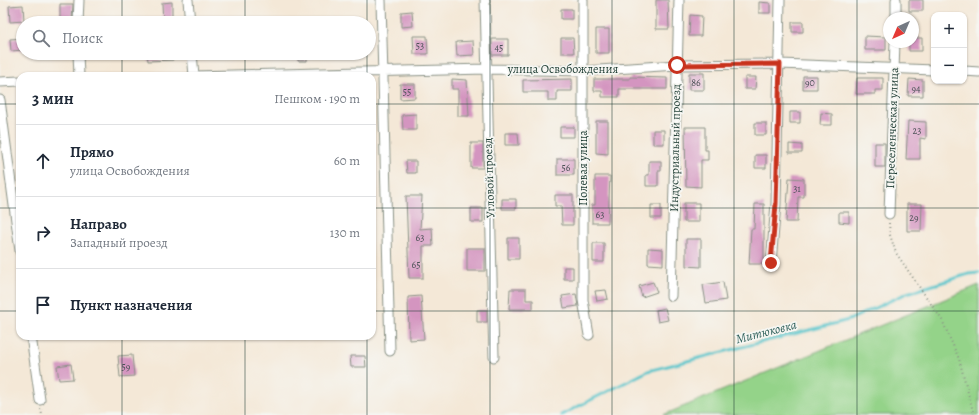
<!DOCTYPE html>
<html lang="ru">
<head>
<meta charset="utf-8">
<style>
	body { margin:0; font-family:Alegreya,serif; background:#f2f2f3; color:#1f2937 }
	.controls { position:absolute; right:12px; top:12px; display:grid; overflow:hidden; border-radius:8px; box-shadow:0 1px 3px #0004 }
	.controls button { width:36px; height:36px; display:grid; place-items:center; padding:0; border:0; border-bottom:1px solid #e0e1e3; background:#fff; color:#1f2937; font:20px sans-serif }
	.compass { position:absolute; left:883px; top:12px; width:36px; height:36px; border-radius:50%; background:#fff; box-shadow:0 1px 3px #0004; rotate:224deg }
	.stop { position:absolute; width:12px; height:12px; margin:-9px; border:3px solid #c8321e; border-radius:50%; background:#fff }
	.stop.end { background:#c8321e; border-color:#fff; box-shadow:0 1px 4px #0008 }
	.list { margin:0; padding:0; list-style:none }
	h2 { display:flex; justify-content:space-between; align-items:center; height:52px; margin:0; padding:0 16px; font-size:17px }
	h2 small { font-size:13px; font-weight:400; color:#747a83 }
	.list li { display:grid; grid-template-columns:26px 1fr auto; gap:12px; align-items:center; box-sizing:border-box; height:72px; padding:0 16px; border-top:1px solid #e0e1e3 }
	.list b { display:block; font-size:15px; white-space:nowrap }
	.list p { margin:0; font-size:13px; white-space:nowrap; color:#747a83 }
	.list em { font-size:13px; font-style:normal; color:#747a83 }
	.icon { flex:none; width:22px; height:22px; fill:none; stroke:currentColor; stroke-width:2; stroke-linecap:round; stroke-linejoin:round }
	.map { position:relative; flex:none; width:979px; height:415px; overflow:hidden }
	.search { position:absolute; background:#fff; box-shadow:0 1px 3px #0004; left:16px; top:16px; width:360px; height:44px; display:flex; align-items:center; gap:10px; box-sizing:border-box; padding:0 14px; border-radius:22px; color:#747a83; font-size:15px }
	.panel { position:absolute; background:#fff; box-shadow:0 1px 3px #0004; left:16px; top:72px; width:360px; height:268px; border-radius:12px }
	.map>svg:first-child { display:block }
	.garden { fill:#94d389; stroke:#5a885e }
	.lines { fill:none; stroke-linecap:round; stroke-linejoin:round }
	.stream { stroke:#59c6cc; stroke-width:3 }
	.building { fill:#d495c0 }
	.street-casing { stroke:#8a9286; stroke-width:11 }
	.path { stroke:#8a9286; stroke-width:2; stroke-dasharray:1 3; stroke-linecap:butt }
	.street { stroke:#fff; stroke-width:9 }
	.route { stroke:#c8321e; stroke-width:5 }
	.grid { fill:none; stroke:#1f3d34; stroke-width:1; stroke-opacity:0.55 }
	.labels { text-anchor:middle; stroke-width:3.5; stroke-linejoin:round; paint-order:stroke }
	.number-label { font-size:10px; fill:#4c5357 }
	.street-label { font-size:12px; fill:#1f3d34; stroke:#f6f6f2 }
	.water-label { font-size:13px; font-style:italic; fill:#2e5f5a; stroke:#f6f6f2 }
</style>
</head>
<body>
<div class="map">
<svg width="979" height="415" viewBox="0 0 979 415">
	<rect width="100%" height="100%" fill="#f6f6f2"/>
	<filter id="ink" filterUnits="userSpaceOnUse"><feTurbulence type="fractalNoise" baseFrequency=".025" numOctaves="2"/><feDisplacementMap in="SourceGraphic" scale="8" xChannelSelector="R" yChannelSelector="G"/><feConvolveMatrix kernelMatrix="1 2 1 2 8 2 1 2 1" color-interpolation-filters="sRGB"/></filter>
	<filter id="wash" filterUnits="userSpaceOnUse"><feTurbulence type="fractalNoise" baseFrequency=".012" numOctaves="4" result="noise"/><feDisplacementMap in="SourceGraphic" scale="16" xChannelSelector="R" yChannelSelector="G"/><feGaussianBlur stdDeviation="0.9" result="paint"/><feColorMatrix in="noise" values="0 0 0 0 0 0 0 0 0 0 0 0 0 0 0 0 0 1.4 0 .05"/><feComposite in="paint" operator="in"/></filter>
	<g filter="url(#wash)">
		<rect width="100%" height="100%" fill="#f4e8d7"/>
		<path class="garden" d="M979,285V415H663Z"/>
		<g class="lines">
			<path class="stream" d="M561,415L648,371L849,320L907,293L969,274L979,273"/>
		</g>
		<g id="blocks">
			<path class="building" d="M656,0H668L669,29H656Z
				M909,0H923V11H909Z
				M172,2V23H163L162,3Z
				M759,2L770,3V13H759Z
				M60,4H73L72,20H60Z
				M23,5L24,21L10,22L9,6Z
				M561,9H572V19H561Z
				M412,11L413,26L401,27V12Z
				M690,15L702,16L701,36H689Z
				M792,22H803V32H792Z
				M596,29H609V53H596Z
				M413,36H427L428,54H414Z
				M865,36L886,37V50H865Z
				M23,38V50L11,51L10,39Z
				M561,38H573L574,53H561Z
				M913,38H922V51H909V42H913Z
				M492,39H508V55H492Z
				M473,41L474,55L457,56L456,42Z
				M147,53H173V60L148,61Z
				M298,53H307V61H298Z
				M689,73H704V90H689Z
				M803,76H817V89H803Z
				M630,77L667,78V89H619V97H602V91H594V79H630Z
				M745,77H756L755,89H745Z
				M857,78H883V90H875V94H856Z
				M452,79L467,80L469,116H458V89H452Z
				M572,79V91H557V101H548V92H523V80Z
				M909,79L923,80V96H908Z
				M400,84H415V98L400,99Z
				M790,112H800V123H790Z
				M821,113L832,114V125H820Z
				M416,114V130H403L402,115Z
				M596,121H608V154L596,153Z
				M908,121L926,122V139L920,138V159H906Z
				M755,123H766V135H755Z
				M560,127H574V137H560Z
				M685,127H705V150H708V160H701V187L686,186Z
				M653,130H664V144H653Z
				M505,133H518L519,145H505Z
				M471,143H483V168H471Z
				M875,143H885V167H875Z
				M789,144L802,145V153H789Z
				M755,155H766V168H755Z
				M557,159H574V175H557Z
				M406,161H416V173H407Z
				M649,161H661V171H658V186H646V175H649Z
				M595,176H610L608,223H592V205H595Z
				M789,178L804,179V197H798L797,222H786Z
				M555,195H573V225H562L561,206H555Z
				M406,196H422L420,229L432,228L433,246H423V278H409Z
				M502,199H516V209H502Z
				M684,203H699V222H684Z
				M755,204H764V264H749L751,229H754Z
				M907,204H922L921,231H907Z
				M651,205H661V218H651Z
				M471,208H483V222H471Z
				M839,212H849V223L839,222Z
				M508,238H519V259H508Z
				M686,239H701V267L686,266Z
				M593,243H604V262H593Z
				M467,248H485V271H467Z
				M648,248L663,249V265L648,264Z
				M564,267H573V279H564Z
				M653,282L657,292L642,297L639,286Z
				M723,282L726,300L706,303L703,285Z
				M510,289H526V300H533V309H509Z
				M606,290L608,299L597,301L595,291Z
				M576,294L578,306L564,308L562,296Z
				M421,296L424,339L409,340L408,297Z
				M665,308L668,320L658,322L656,310Z
				M477,310H487V322H477Z
				M132,355L134,376L120,377L118,356Z
				M350,356H365L366,367H351Z
				M71,364L73,379L59,380L57,366Z"/>
		</g>
	</g>
	<g filter="url(#ink)">
		<use href="#blocks" fill-opacity="0" stroke="#8a9286" stroke-width="1"/>
		<g class="lines">
			<defs>
				<path id="street" d="M188,0L190,23
					M381,0L390,351
					M485,0L494,357
					M583,0V300L589,335
					M896,18V0
					M78,23L79,0
					M78,53L79,76
					M192,53L194,76
					M964,71L979,72
					M192,76L486,69L583,71L677,65L780,64L934,70
					M0,82L20,81
					M0,100L20,251
					M889,214L895,42
					M771,263L776,204L780,0
					M671,296L679,0
					M31,336L40,400"/>
			</defs>
			<use href="#street" class="street-casing"/>
			<path class="path" d="M889,223L890,235L896,253L942,320L959,359L974,415
				M41,409L42,415"/>
			<use href="#street" class="street"/>
		</g>
	</g>
	<g class="lines" filter="url(#ink)">
		<path class="route" d="M677,65L780,64L776,204L771,263"/>
	</g>
	<path class="grid" d="M122,0V23M245,0V23M367,0V23M490,0V415M612,0V415M734,0V415M857,0V415M122,53V76M245,53V76M367,53V76M0,104H20M372,104H979M0,208H20M372,208H979M0,311H20M372,311H979M122,336V415M245,336V415M367,336V415"/>
	<g class="labels">
		<g class="number-label">
			<text x="420" y="49">53</text>
			<text x="499" y="51">45</text>
			<text x="696" y="86">86</text>
			<text x="810" y="86">90</text>
			<text x="916" y="92">94</text>
			<text x="407" y="95">55</text>
			<text x="917" y="134">23</text>
			<text x="566" y="171">56</text>
			<text x="797" y="192">31</text>
			<text x="600" y="218">63</text>
			<text x="914" y="221">29</text>
			<text x="420" y="241">63</text>
			<text x="416" y="268">65</text>
			<text x="126" y="370">59</text>
		</g>
		<g class="street-label">
			<text x="563" y="73">улица Освобождения</text>
			<text transform="translate(892 128) rotate(-88)" y="4">Переселенческая улица</text>
			<text transform="translate(675 148) rotate(-89)" y="4">Индустриальный проезд</text>
			<text transform="translate(583 168) rotate(-90)" y="4">Полевая улица</text>
			<text transform="translate(489 178) rotate(-92)" y="4">Угловой проезд</text>
		</g>
		<g class="water-label">
			<text transform="translate(766 331) rotate(-14)" y="5">Митюковка</text>
		</g>
	</g>
</svg>
<div class="controls">
<button>+</button>
<button>−</button>
</div>
<svg class="compass" viewBox="-18 -18 36 36"><path d="M0-13l5 13h-10z" fill="#e53935"/><path d="M0 13l5-13h-10z" fill="#747a83"/></svg>
<div class="stop" style="left:677px;top:65px"></div>
<div class="stop end" style="left:771px;top:263px"></div>
<div class="search"><svg class="icon" aria-label="search" viewBox="0 0 24 24"><circle cx="10" cy="10" r="6"/><path d="M15 15l6 6"/></svg>Поиск</div>
<section class="panel">
<h2>3 мин<small>Пешком · 190 m</small></h2>
<ul class="list">
<li><svg class="icon" aria-label="ahead" viewBox="0 0 24 24"><path d="M12 20V5M6 11l6-6 6 6"/></svg><div><b>Прямо</b><p>улица Освобождения</p></div><em>60 m</em></li>
<li><svg class="icon" aria-label="right" viewBox="0 0 24 24"><path d="M7 20v-9h11M14 6l5 5-5 5"/></svg><div><b>Направо</b><p>Западный проезд</p></div><em>130 m</em></li>
<li><svg class="icon" aria-label="arrive" viewBox="0 0 24 24"><path d="M6 21V4h12l-3 4 3 4H6"/></svg><div><b>Пункт назначения</b></div></li>
</ul>
</section>
</div>
</body>
</html>
